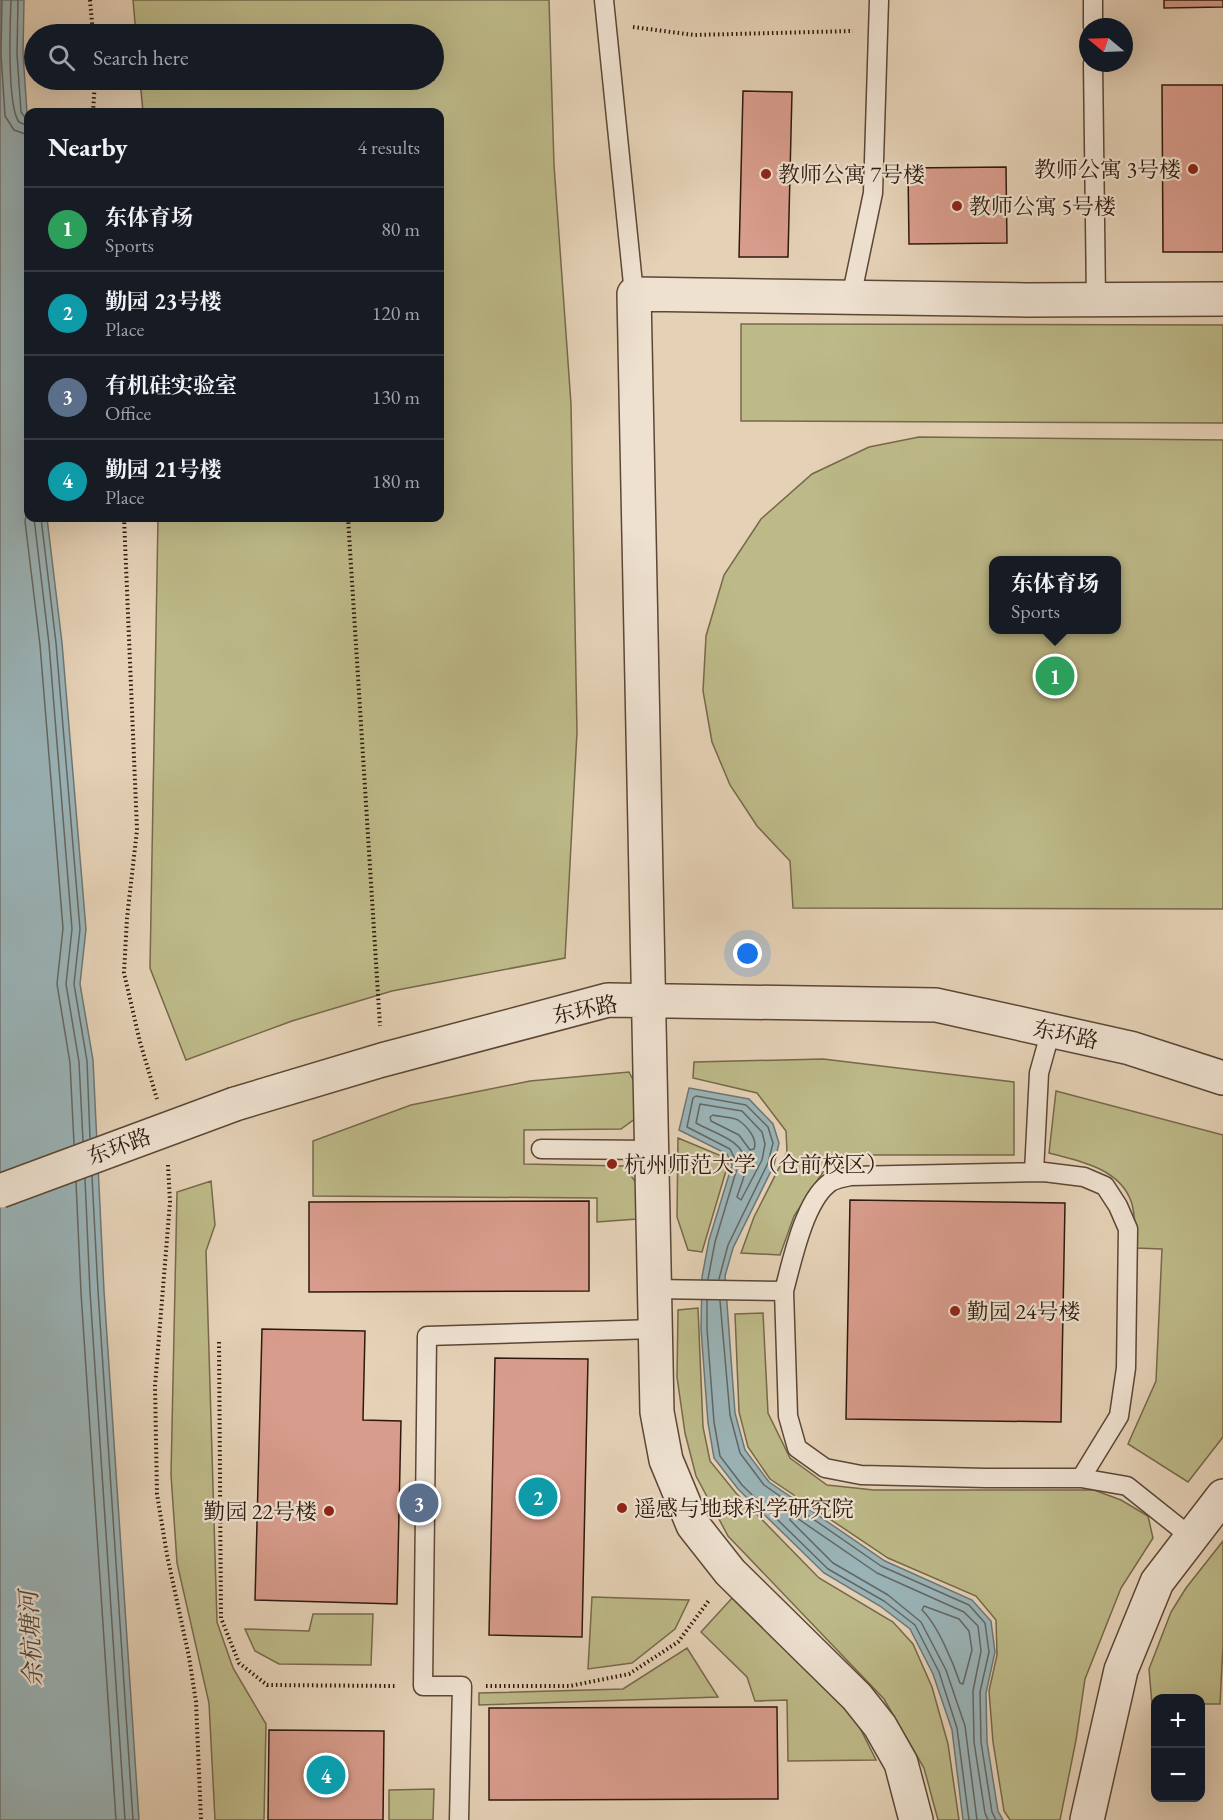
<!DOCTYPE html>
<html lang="en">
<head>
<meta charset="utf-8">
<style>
	body { margin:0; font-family:"EB Garamond","Noto Serif SC",serif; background:#242831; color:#f1f3f6 }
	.controls { position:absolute; right:18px; bottom:18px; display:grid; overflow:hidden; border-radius:12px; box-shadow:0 6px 24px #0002 }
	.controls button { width:54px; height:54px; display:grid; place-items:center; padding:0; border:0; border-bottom:2px solid #363941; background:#171b24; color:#f1f3f6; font:30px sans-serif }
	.compass { position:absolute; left:1079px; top:18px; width:54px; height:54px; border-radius:50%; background:#171b24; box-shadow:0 6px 24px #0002; rotate:289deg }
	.you { position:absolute; left:748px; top:954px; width:21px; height:21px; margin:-15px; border:4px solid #fff; border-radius:50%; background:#1a73e8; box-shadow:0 0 0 9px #1a73e833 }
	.badge { display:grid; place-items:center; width:39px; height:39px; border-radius:50%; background:#8c9099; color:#fff; font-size:20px; font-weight:700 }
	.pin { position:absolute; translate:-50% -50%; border:3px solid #fff; box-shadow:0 2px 6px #0006 }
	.popup { position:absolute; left:989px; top:556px; width:132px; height:78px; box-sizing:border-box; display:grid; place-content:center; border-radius:12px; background:#171b24; filter:drop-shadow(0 2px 4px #0005); font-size:20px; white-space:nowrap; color:#9ea1a6 }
	.popup b { font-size:22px; color:#f1f3f6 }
	.popup::after { content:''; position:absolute; left:50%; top:100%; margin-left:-12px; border:12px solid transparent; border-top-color:#171b24 }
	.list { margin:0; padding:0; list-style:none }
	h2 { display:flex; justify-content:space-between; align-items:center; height:78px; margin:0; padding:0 24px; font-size:26px }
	h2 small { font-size:20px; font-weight:400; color:#9ea1a6 }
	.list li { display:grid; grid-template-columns:39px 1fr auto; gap:18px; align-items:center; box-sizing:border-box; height:84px; padding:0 24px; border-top:2px solid #363941 }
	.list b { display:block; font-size:22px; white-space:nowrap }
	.list p { margin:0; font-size:20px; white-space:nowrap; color:#9ea1a6 }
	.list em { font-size:20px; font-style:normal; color:#9ea1a6 }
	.icon { flex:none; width:33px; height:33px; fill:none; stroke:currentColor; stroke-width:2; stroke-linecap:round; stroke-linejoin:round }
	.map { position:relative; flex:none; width:1223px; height:1820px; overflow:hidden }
	.search { position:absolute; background:#171b24; box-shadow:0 6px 24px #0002; left:24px; top:24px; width:420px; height:66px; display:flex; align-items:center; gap:15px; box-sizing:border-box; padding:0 21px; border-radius:33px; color:#9ea1a6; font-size:22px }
	.panel { position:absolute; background:#171b24; box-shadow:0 6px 24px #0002; left:24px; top:108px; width:420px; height:414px; border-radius:12px }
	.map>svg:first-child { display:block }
	.green { fill:#bdb988; stroke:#76694a; stroke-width:1.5; fill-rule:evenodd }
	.water { fill:#9ab4b8; stroke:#6f7673; stroke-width:1.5 }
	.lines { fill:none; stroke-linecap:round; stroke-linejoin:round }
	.shore { stroke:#646662; stroke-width:1.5 }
	.building { fill:#d89c8c; stroke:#2e190c; stroke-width:1.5 }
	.service-casing { stroke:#5c4736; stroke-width:21 }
	.minor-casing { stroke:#5c4736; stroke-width:36 }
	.path { stroke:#2e190c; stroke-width:4; stroke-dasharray:1.5 3; stroke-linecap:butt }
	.service { stroke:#eee1d0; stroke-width:18 }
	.minor { stroke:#eee1d0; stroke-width:33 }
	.minor-bridge-casing { stroke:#5c4736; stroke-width:36; stroke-linecap:butt }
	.minor-bridge { stroke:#eee1d0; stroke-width:33 }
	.poi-dot { fill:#8f2418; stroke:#eee1d0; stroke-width:2 }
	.labels { text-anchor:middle; stroke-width:4.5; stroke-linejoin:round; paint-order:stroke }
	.poi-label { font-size:22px; fill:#2e190c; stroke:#eee1d0; text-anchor:start }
	.street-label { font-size:22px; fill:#2e190c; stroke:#eee1d0 }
	.water-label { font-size:24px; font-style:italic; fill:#4e4840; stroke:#eee1d0 }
</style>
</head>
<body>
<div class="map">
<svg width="1223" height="1820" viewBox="0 0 1223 1820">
	<rect width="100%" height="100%" fill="#e5d1b6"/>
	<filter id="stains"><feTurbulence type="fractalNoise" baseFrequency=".00333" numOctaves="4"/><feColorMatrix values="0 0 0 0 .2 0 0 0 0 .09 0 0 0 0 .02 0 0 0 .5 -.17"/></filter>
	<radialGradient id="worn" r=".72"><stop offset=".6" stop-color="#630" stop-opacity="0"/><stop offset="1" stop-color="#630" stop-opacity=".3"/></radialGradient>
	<path class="green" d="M133,0H549L554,165L571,404L577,732L565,958L392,991L292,1021L186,1060L150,968L158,518H440V112H143L140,80H434V34H136Z
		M741,324L1223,325V423L741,421Z
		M919,437L1223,440V909L793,908L790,861L757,826L730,785L712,742L703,691L706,636L724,575L761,519L812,474L869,447ZM994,560H1116V630H994Z
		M823,1059L1014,1082V1155H841L825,1169L794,1216L780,1255L741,1253L754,1217L787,1152L786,1131L757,1093L693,1078L694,1062Z
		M629,1072L638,1089L636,1118L621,1129L524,1130V1164L624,1166L637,1184V1219L597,1222V1198L313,1196V1141L411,1105L530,1081Z
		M1056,1091L1223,1135V1437L1188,1482L1128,1444L1156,1381L1162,1249L1136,1248C1135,1234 1136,1215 1131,1201C1119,1168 1079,1161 1049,1153Z
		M678,1138L724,1157L728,1164L702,1252L688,1250L677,1217Z
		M211,1181L215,1225L206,1251L217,1622L233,1668L266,1724L264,1820H215L209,1703L177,1563L171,1475L177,1192Z
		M698,1308L703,1427L710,1461L736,1493L819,1578L893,1622L913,1644L932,1687L948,1744L959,1820H938L924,1768L884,1699L728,1536L696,1476L685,1433L677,1377L678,1310Z
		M763,1313L768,1413L790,1458L827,1485L874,1490H1094L1121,1500L1148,1516L1153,1538L1121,1588L1085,1679L1076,1740L1060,1820H1010L1004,1811L993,1742L989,1691L997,1655L996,1620L976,1596L888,1558L770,1479L748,1447L739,1412L735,1314Z
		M1223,1541V1645L1220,1704H1201L1200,1698H1156L1155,1704H1152L1149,1669L1171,1612L1186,1588Z
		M592,1597L689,1600L675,1629L632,1663L588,1669Z
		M733,1597L856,1720L876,1760L788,1761L787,1700L755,1701L747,1677L701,1632Z
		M313,1614H373L371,1665L279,1664L255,1651L245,1629L309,1631Z
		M687,1648L718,1697L479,1705V1693L623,1689Z
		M434,1789L433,1820H389V1790Z"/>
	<path class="water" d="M0,0H24L23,53L28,128V518H47L62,643L86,929L80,984L93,1060L104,1291L139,1820H0Z
		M689,1088L749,1099L773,1124L779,1143L774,1165L733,1248L725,1276L735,1413L745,1450L769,1482L885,1561L972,1600L991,1621L995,1652L986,1693L987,1742L998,1811L1003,1820H963L952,1730L933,1674L910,1629L880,1606L824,1573L738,1489L714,1458L708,1423L701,1329L702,1277L709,1240L732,1165L727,1154L679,1130Z"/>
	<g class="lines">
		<path class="shore" d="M2,0L1,54L5,116L14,130L28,135
			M11,0C10,22 7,107 19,122L28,126
			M18,0L17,54L21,112L24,116L28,118
			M28,506L25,521L40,645L63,928L57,984L70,1063L74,1144
			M34,518L49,644L72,929L66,984L79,1062L83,1141
			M41,518L56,643L80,929L74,984L87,1061L90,1138
			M700,1104L742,1111L762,1132L765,1144L762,1160L741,1200L737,1197C740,1187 746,1175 746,1164C745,1140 713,1133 696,1123Z
			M713,1115C720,1117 732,1117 738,1120C747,1126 758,1139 754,1149L750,1150L739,1135L711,1121L710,1117Z
			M92,1176L98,1291L133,1820
			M85,1179L90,1292L125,1820
			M76,1182L81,1293L116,1820
			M708,1279L715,1242L738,1165L730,1149L687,1127L693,1098L696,1096L746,1105L768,1127L773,1143L768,1163L728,1245L719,1279
			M707,1300V1329L714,1422L720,1456L742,1485L828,1569L884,1601L915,1625L939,1672L957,1728L969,1820
			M720,1301L730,1415L740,1453L764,1485L881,1566L969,1605L985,1623L989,1652L980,1692L981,1742L992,1812L996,1820
			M924,1606L959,1619L969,1631L972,1650L963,1684L960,1683C953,1662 937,1624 922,1610Z
			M977,1820L965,1726L946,1670L921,1622L888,1595L833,1563L790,1520L791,1516H794L877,1573L964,1612L978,1626L981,1651L973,1691L974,1742L985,1813L988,1820"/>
	</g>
	<path class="building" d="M1164,0H1223V7L1164,8Z
		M1162,85H1223V252H1163Z
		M743,91L792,92L788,257H739Z
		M1006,167L1007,243L909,244L908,168Z
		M850,1200L1065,1203L1061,1422L846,1419Z
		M589,1201V1291L309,1292V1202Z
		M262,1329L365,1331L363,1420L401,1421L397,1604L255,1600Z
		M495,1358L588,1359L582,1637L489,1635Z
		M777,1707L778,1799L489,1800V1708Z
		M269,1730L384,1731L383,1820H268Z"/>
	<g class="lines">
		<defs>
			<path id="service" d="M604,0L634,294
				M1093,0V27
				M1093,63L1096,300
				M851,298L873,193L879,0
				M541,1149L652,1150
				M1034,1172L1039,1073L1051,1030
				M654,1289L784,1291L788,1416L797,1448L825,1468L861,1475L986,1478H1081L1127,1486L1191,1537
				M784,1291C792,1261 804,1203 828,1184C833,1179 843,1178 850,1176L1044,1172L1084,1177L1105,1186L1118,1206L1128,1229L1126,1368L1119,1416L1081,1478
				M459,1820L462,1686H423L427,1336L655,1329"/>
			<path id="minor" d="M235,1104L382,1060L608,1000L936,1005L1130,1048L1223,1078
				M916,1820L901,1763L880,1726L857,1697L730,1572L693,1525L666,1460L657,1412L634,294L1027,300L1223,299
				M1087,1820L1121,1670L1157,1582L1223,1496"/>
		</defs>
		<use href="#service" class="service-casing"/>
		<use href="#minor" class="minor-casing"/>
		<path class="path" d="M90,0L93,34
			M633,27L694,35L853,31
			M93,112L95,80
			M124,518L137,830L127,918L124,973L140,1042L157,1099
			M348,518L380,1026
			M168,1165L170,1202L155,1386L157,1494L167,1555L189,1657L196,1702L201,1820
			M219,1342L221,1618L239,1663L267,1685L397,1686
			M486,1686H570L629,1674L678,1642L710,1599"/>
		<use href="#service" class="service"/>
		<use href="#minor" class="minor"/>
		<defs>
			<path id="minor-bridge" d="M0,1191L235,1104"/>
		</defs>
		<use href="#minor-bridge" class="minor-bridge-casing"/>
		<use href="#minor-bridge" class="minor-bridge"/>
	</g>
	<g class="poi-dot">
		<circle cx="1193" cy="169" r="6"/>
		<circle cx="766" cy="174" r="6"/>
		<circle cx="957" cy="206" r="6"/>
		<circle cx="612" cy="1164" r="6"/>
		<circle cx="955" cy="1311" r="6"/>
		<circle cx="622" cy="1508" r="6"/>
		<circle cx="329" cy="1511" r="6"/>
	</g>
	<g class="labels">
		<g class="poi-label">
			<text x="1181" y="177" text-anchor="end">教师公寓 3号楼</text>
			<text x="778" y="182">教师公寓 7号楼</text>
			<text x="969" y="214">教师公寓 5号楼</text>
			<text x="624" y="1172">杭州师范大学（仓前校区）</text>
			<text x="967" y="1319">勤园 24号楼</text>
			<text x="634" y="1516">遥感与地球科学研究院</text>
			<text x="317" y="1519" text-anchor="end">勤园 22号楼</text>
		</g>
		<g class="street-label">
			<text transform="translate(585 1009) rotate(-11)" y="8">东环路</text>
			<text transform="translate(1066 1034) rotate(12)" y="8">东环路</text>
			<text transform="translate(119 1146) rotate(-20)" y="8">东环路</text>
		</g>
		<g class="water-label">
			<text transform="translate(31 1639) rotate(-93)" y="8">余杭塘河</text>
		</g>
	</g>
	<rect width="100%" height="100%" filter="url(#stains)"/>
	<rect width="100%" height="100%" fill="url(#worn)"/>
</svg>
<div class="controls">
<button>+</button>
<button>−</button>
</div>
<svg class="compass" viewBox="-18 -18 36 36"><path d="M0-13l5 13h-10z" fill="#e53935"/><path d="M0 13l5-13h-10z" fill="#9ea1a6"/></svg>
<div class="you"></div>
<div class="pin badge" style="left:1055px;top:676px;background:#2e9e5b">1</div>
<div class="popup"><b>东体育场</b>Sports</div>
<div class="pin badge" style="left:538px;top:1497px;background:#0f9aa8">2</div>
<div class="pin badge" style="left:419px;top:1503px;background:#5c6f8a">3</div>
<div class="pin badge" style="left:326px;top:1775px;background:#0f9aa8">4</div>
<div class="search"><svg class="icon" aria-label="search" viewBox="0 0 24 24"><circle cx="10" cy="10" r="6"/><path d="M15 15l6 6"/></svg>Search here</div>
<section class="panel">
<h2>Nearby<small>4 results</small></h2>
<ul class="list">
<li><span class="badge" style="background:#2e9e5b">1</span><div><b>东体育场</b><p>Sports</p></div><em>80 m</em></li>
<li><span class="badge" style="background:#0f9aa8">2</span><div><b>勤园 23号楼</b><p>Place</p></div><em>120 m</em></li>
<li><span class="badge" style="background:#5c6f8a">3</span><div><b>有机硅实验室</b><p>Office</p></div><em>130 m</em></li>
<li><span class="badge" style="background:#0f9aa8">4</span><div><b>勤园 21号楼</b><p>Place</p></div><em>180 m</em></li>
</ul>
</section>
</div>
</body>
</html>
